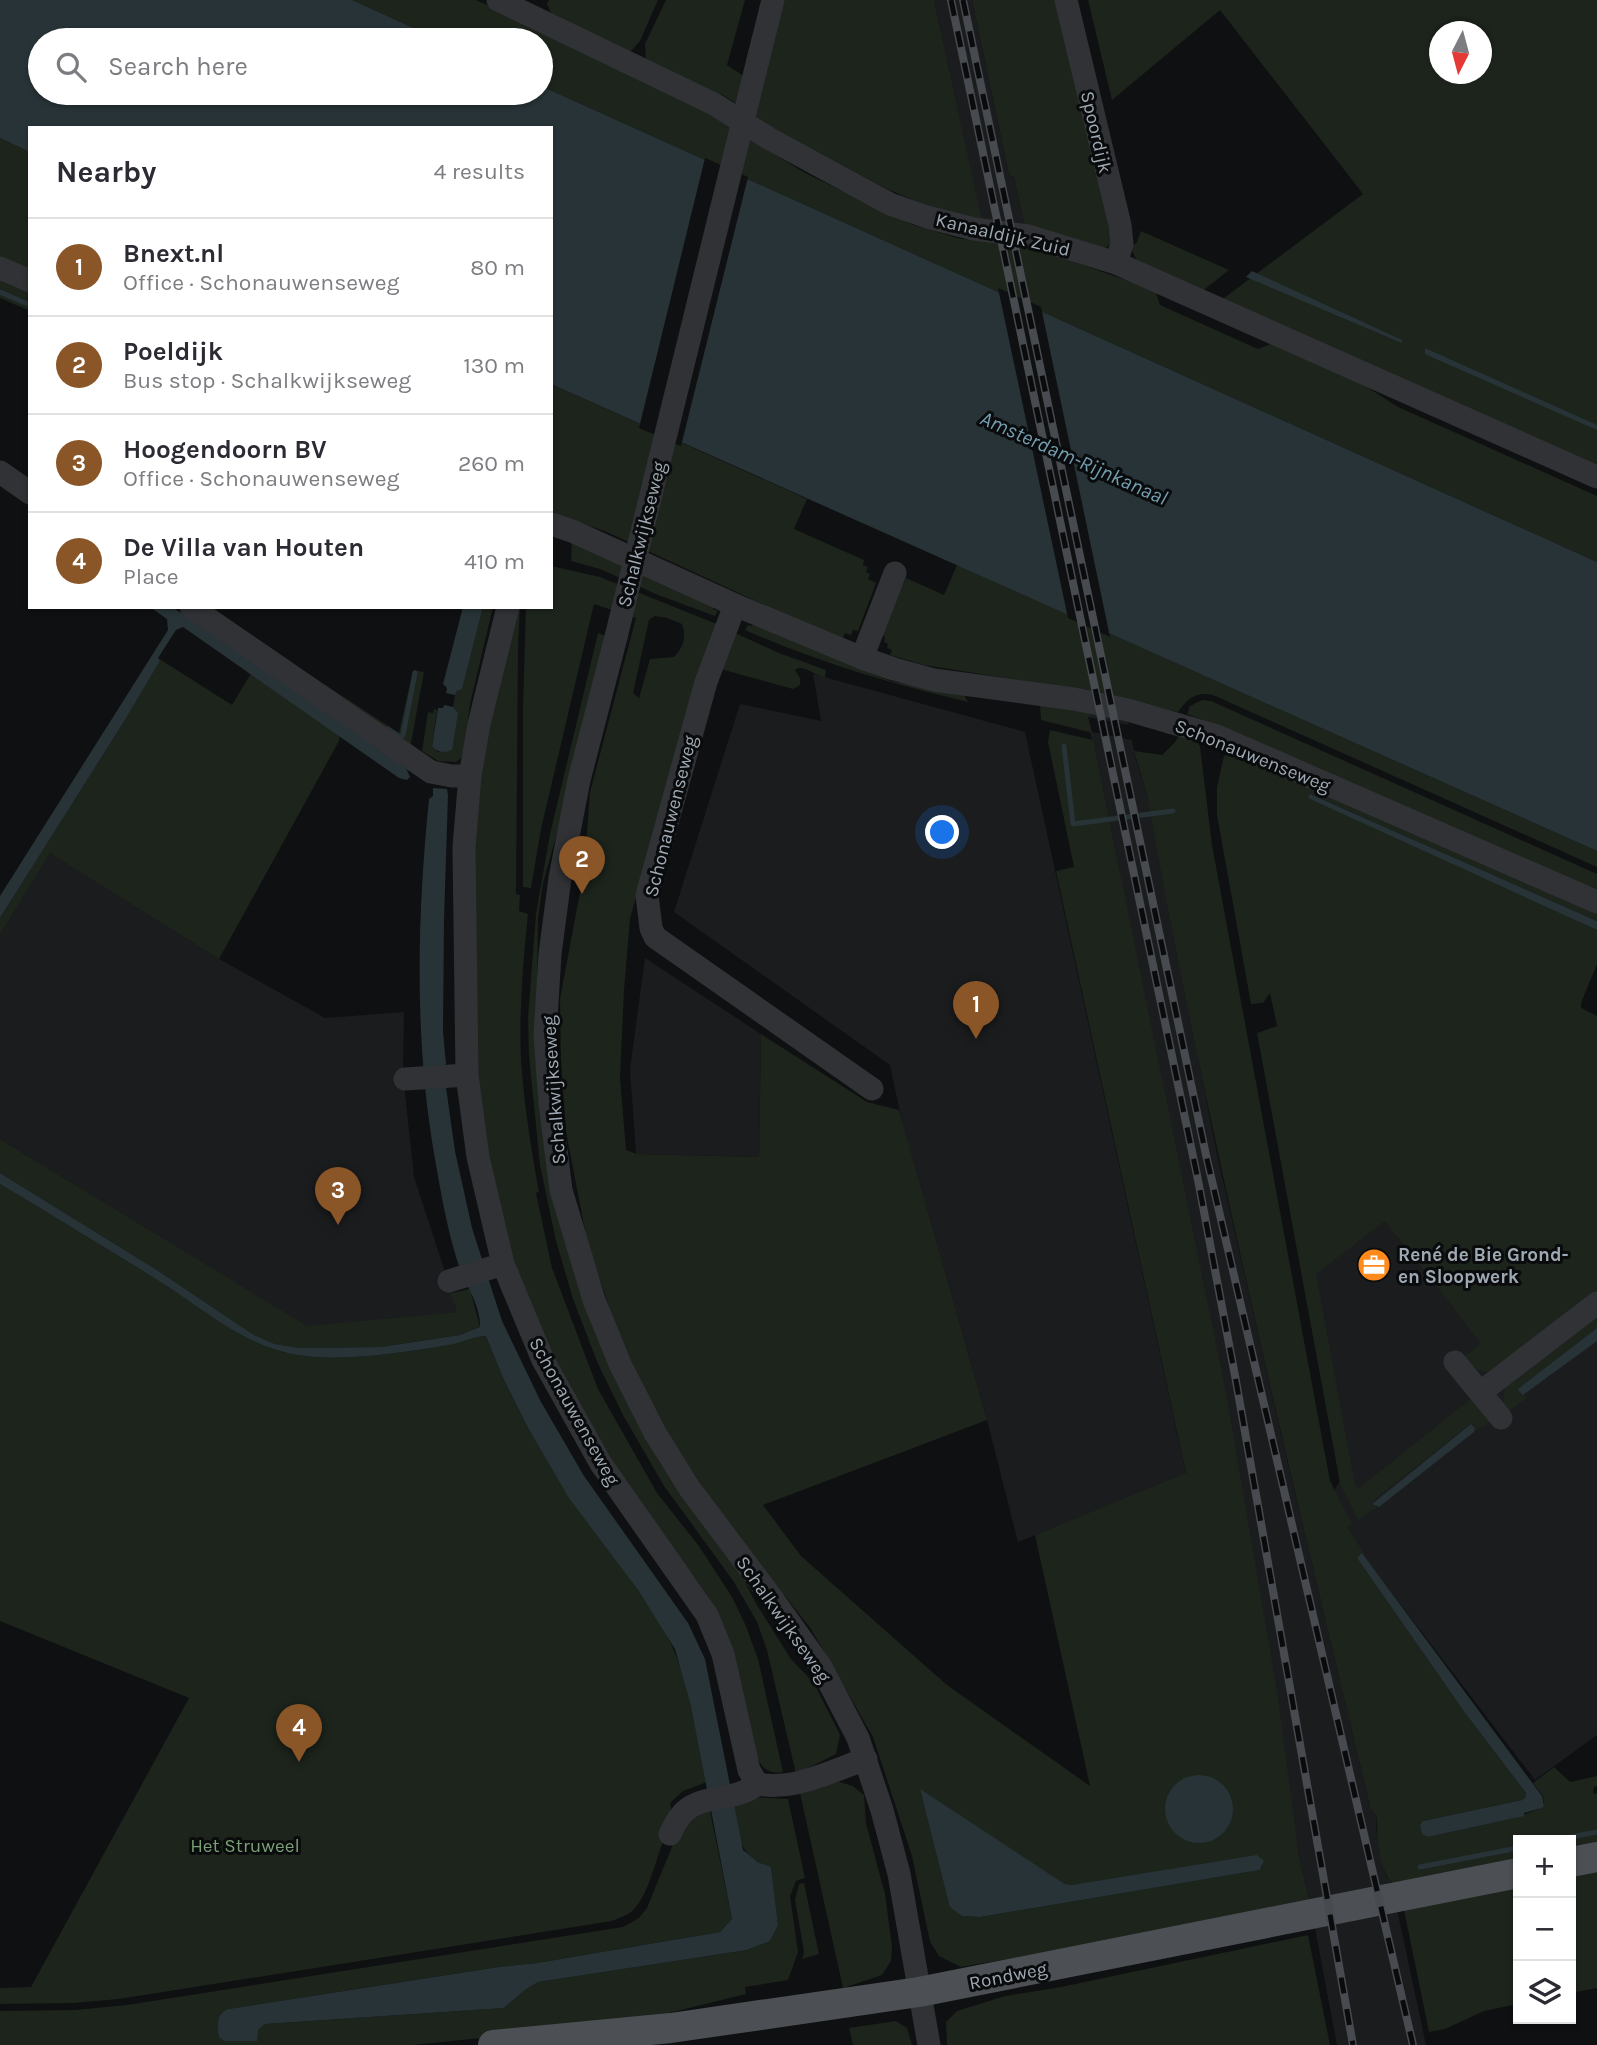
<!DOCTYPE html>
<html lang="en">
<head>
<meta charset="utf-8">
<style>
	body { margin:0; font-family:Karla,sans-serif; background:#f7f7f7; color:#2b2b33 }
	.controls { position:absolute; right:21px; bottom:21px; display:grid; overflow:hidden; border-radius:0px; box-shadow:0 2px 5px #0004 }
	.controls button { width:63px; height:63px; display:grid; place-items:center; padding:0; border:0; border-bottom:2px solid #e1e1e2; background:#fff; color:#2b2b33; font:35px sans-serif }
	.compass { position:absolute; left:1429px; top:21px; width:63px; height:63px; border-radius:50%; background:#fff; box-shadow:0 2px 5px #0004; rotate:186deg }
	.you { position:absolute; left:943px; top:833px; width:24px; height:24px; margin:-18px; border:5px solid #fff; border-radius:50%; background:#1a73e8; box-shadow:0 0 0 10px #1a73e833 }
	.badge { display:grid; place-items:center; width:46px; height:46px; border-radius:50%; background:#8a5628; color:#fff; font-size:23px; font-weight:700 }
	.pin { position:absolute; translate:-50% -58px; filter:drop-shadow(0 2px 4px #0008) }
	.pin::after { content:''; position:absolute; top:37px; width:24px; height:21px; background:inherit; clip-path:polygon(0 0,100% 0,50% 100%) }
	.list { margin:0; padding:0; list-style:none }
	h2 { display:flex; justify-content:space-between; align-items:center; height:91px; margin:0; padding:0 28px; font-size:30px }
	h2 small { font-size:23px; font-weight:400; color:#7c7c81 }
	.list li { display:grid; grid-template-columns:46px 1fr auto; gap:21px; align-items:center; box-sizing:border-box; height:98px; padding:0 28px; border-top:2px solid #e1e1e2 }
	.list b { display:block; font-size:26px; white-space:nowrap }
	.list p { margin:0; font-size:23px; white-space:nowrap; color:#7c7c81 }
	.list em { font-size:23px; font-style:normal; color:#7c7c81 }
	.icon { flex:none; width:38px; height:38px; fill:none; stroke:currentColor; stroke-width:2; stroke-linecap:round; stroke-linejoin:round }
	.map { position:relative; flex:none; width:1597px; height:2045px; overflow:hidden }
	.search { position:absolute; background:#fff; box-shadow:0 2px 5px #0004; left:28px; top:28px; width:525px; height:77px; display:flex; align-items:center; gap:18px; box-sizing:border-box; padding:0 24px; border-radius:38px; color:#7c7c81; font-size:26px }
	.panel { position:absolute; background:#fff; box-shadow:0 2px 5px #0004; left:28px; top:126px; width:525px; height:483px; border-radius:0px }
	.map>svg:first-child { display:block }
	.built { fill:#1b1c1e }
	.green { fill:#1c241c; fill-rule:evenodd }
	.water { fill:#273337 }
	.pier { fill:#0f1011 }
	.lines { fill:none; stroke-linecap:round; stroke-linejoin:round }
	.stream { stroke:#273337; stroke-width:5 }
	.minor { stroke:#303236; stroke-width:23 }
	.major { stroke:#4c5055; stroke-width:30 }
	.rail-casing { stroke:#474a4f; stroke-width:8 }
	.rail { stroke:#0a0b0c; stroke-width:5; stroke-dasharray:16; stroke-linecap:butt }
	.minor-bridge { stroke:#303236; stroke-width:23 }
	.labels { text-anchor:middle; stroke-width:6; stroke-linejoin:round; paint-order:stroke }
	.street-label { font-size:19px; fill:#9fa9b3; stroke:#0a0b0c }
	.poi-label { font-size:19px; font-weight:bold; fill:#9fa9b3; stroke:#0a0b0c; text-anchor:start }
	.park-label { font-size:19px; fill:#799f75; stroke:#0a0b0c }
	.water-label { font-size:21px; font-style:italic; fill:#739fb1; stroke:#0a0b0c }
</style>
</head>
<body>
<div class="map">
<svg width="1597" height="2045" viewBox="0 0 1597 2045">
	<rect width="100%" height="100%" fill="#0f1011"/>
	<path class="built" d="M934,0H972L1009,175L1014,177L1025,226L1136,760L1147,795L1217,1154L1285,1451L1371,1810L1377,1817L1376,1829L1386,1876L1391,1881L1426,2045H1337L1311,1907L1299,1857L1117,858Z
		M813,674L1025,732L1186,1474L1018,1542L987,1420L902,1122L890,1065L674,912L740,704L821,721Z
		M50,852L219,959L325,1018L404,1012L403,1075L414,1177L458,1312L307,1327L0,1139V935Z
		M645,958L761,1034L759,1157L636,1154L630,1069Z
		M1392,1195L1597,1244V1735L1535,1780L1359,1550L1346,1531L1331,1497L1344,1473L1306,1256Z"/>
	<path class="green" d="M352,0H476L548,31L698,107L805,173L913,225L961,239L985,240L1036,249L1155,290L1160,305L1258,349L1273,343L1356,380L1398,407L1597,496V562L541,86V40H440Z
		M549,0H658L640,41L631,51L623,50L552,15L547,4Z
		M666,0H745L727,65L760,87L783,0H934L982,221L938,210L887,189L761,122L754,115L721,94L703,91L646,60L645,44Z
		M972,0H1060L1112,242L1105,249L1025,226L1014,177L1009,175Z
		M1088,0H1597V465L1220,301L1363,194L1220,10L1112,100ZM1440,32H1482V74H1440Z
		M0,138L30,152V273L0,260Z
		M1141,231L1229,270L1200,293L1139,267L1130,245L1136,244Z
		M0,278L30,291V311L0,298Z
		M551,384L807,499L794,529L864,560L863,565L868,567L866,572L870,574L868,579L876,583L858,631L853,630L851,635L845,633L842,641L607,532L551,513Z
		M572,539L715,603L713,609L718,611L715,616L658,595L600,569L571,561Z
		M957,565L1597,851V867L1213,695C1196,691 1187,699 1178,712L1080,690L924,665L890,655L892,650L887,648L888,644L884,642L885,637L880,634L906,578L944,595Z
		M551,566L600,577L719,625L651,842L630,919L624,990L620,1078L626,1150L637,1154L759,1157L761,1034L867,1102L899,1110L987,1420L763,1505L801,1556L947,1685L1090,1786L1035,1535L1186,1473L1056,871L1074,867L1048,742L1050,730L1093,740L1226,1393L1277,1691L1299,1857L1311,1907L961,1967L939,1956L930,1942L912,1856L873,1737L811,1629L721,1514L667,1433L619,1336L587,1241L566,1132L561,1067L560,999L584,871L590,792L636,618L594,604L541,829L531,888L523,887V706L526,607H551ZM655,616L667,618L682,624C687,637 683,648 674,657L650,659L639,698L633,693L649,620ZM920,1790L1065,1884L1071,1885L1200,1865H1263L1260,1870L980,1917L962,1916Z
		M483,607H493L470,704L464,749L461,758L456,762L438,761L422,751L428,712L433,713L434,709L437,710L432,747L438,752H446L455,695L457,691L462,688Z
		M516,607H520L518,647L516,894L520,895L519,911L528,914C523,962 519,1010 521,1059C524,1104 531,1148 539,1192L536,1193L552,1268L598,1389L657,1493L699,1546L732,1597L746,1626L758,1659L783,1772C764,1775 760,1764 753,1749L722,1624L708,1596L601,1449L541,1333L515,1266L495,1196L478,1089L473,840L478,776Z
		M755,621L842,662L891,681L964,695L968,702C891,684 817,662 745,630L748,625L752,626Z
		M232,624L399,733L413,670L424,672L411,743L408,746Z
		M733,632L779,653L826,670L825,678C815,675 807,667 798,668L795,670L800,678V685L793,689L724,670L718,664Z
		M598,633L606,636L564,809L543,883L538,918L537,989L540,1059L610,1369L660,1463L742,1576L755,1602L791,1659L814,1683L840,1735L836,1754L796,1774L767,1650L757,1622L734,1582L664,1486L623,1415L598,1364L573,1299L556,1241L540,1165L529,1056L528,1018L536,914L550,834Z
		M158,658L232,705L253,670L340,732L339,741L219,959L50,853L0,935V918L125,720L160,661Z
		M1202,700L1211,701L1597,874V893L1226,729L1187,714L1190,706Z
		M1040,703L1089,710L1093,733L1041,720Z
		M1182,731L1193,735L1200,746L1212,845L1330,1481L1352,1524L1347,1527L1364,1553L1357,1558L1465,1713L1526,1793V1797L1522,1800L1423,1821L1422,1834L1428,1837L1514,1818L1542,1808L1544,1805L1543,1796L1533,1783L1554,1767L1570,1782L1597,1776V1786L1594,1787L1593,1793L1597,1794V1847L1571,1852V1840H1518V1862L1395,1888C1392,1880 1389,1881 1386,1874C1378,1857 1377,1835 1377,1817L1371,1810C1290,1473 1208,1136 1147,795L1134,751L1162,755L1175,742Z
		M1232,752L1597,911V921L1310,794L1597,930V964L1581,1003V1008L1597,1016V1292L1495,1370C1480,1375 1473,1368 1464,1357L1480,1344V1342L1385,1221L1316,1274L1355,1485L1359,1488L1473,1397L1491,1421L1476,1431L1474,1425L1470,1424L1373,1501L1372,1504L1377,1507L1358,1520L1340,1483L1257,1033L1277,1026L1270,993L1263,1003L1251,1004L1217,815V787L1224,756Z
		M0,1139L307,1326L457,1312L451,1293L470,1289L480,1327L460,1335L381,1347L299,1348L275,1344L254,1335L157,1270L0,1173Z
		M0,1184C53,1216 106,1248 159,1281C210,1313 249,1352 313,1357C359,1360 405,1352 450,1345C462,1343 474,1336 486,1336L503,1378L527,1426L662,1626C689,1674 696,1729 707,1782L683,1791L670,1803L674,1820C657,1844 652,1894 632,1911C627,1916 618,1918 612,1921L119,1999L74,2003L0,2004V1988L31,1987L189,1698L0,1621Z
		M1597,1313V1328L1519,1388L1527,1398L1507,1412L1503,1402L1505,1387Z
		M839,1782L853,1786L864,1795L866,1823L885,1894L892,1946L891,1961L882,1975L843,1988L800,1793L824,1784Z
		M753,1797L788,1799L805,1878L796,1881L790,1896L798,1952L788,1980L745,1987L746,1994L669,2013L519,2034L413,2045H0V2011L75,2010L127,2005L623,1927L639,1918L647,1908L680,1827L695,1813L710,1811L732,1919L720,1932L537,1963L499,1967L228,2009L256,2041L257,2030L265,2024L504,2008L525,1990L538,1982L747,1950L770,1941L778,1925L771,1867C736,1855 740,1837 733,1804Z
		M1597,1870V1988L1571,1993V1876Z
		M804,1883L819,1954L802,1959L804,1952L795,1900L799,1884Z
		M1518,1886V2004L1484,2011L1445,2029L1429,2032L1404,1910Z
		M1308,1935L1330,2045H947L946,2022L957,2011L1005,1996L1061,1987Z
		M896,2021L907,2028L912,2045H853L849,2028Z"/>
	<path class="water" d="M0,0H352L440,40H40V93H541V86L1597,562V851L551,384V128H30V152L0,138Z
		M1252,271L1402,340V343L1246,277Z
		M1425,348L1597,425V430L1425,354Z
		M150,607H172L311,699L406,768L410,777L407,780L399,778L183,627L176,630L158,658L160,661L125,720L0,918V896L168,630L167,619Z
		M463,607H483L462,689L457,691L455,695L446,693L447,688L443,684Z
		M444,705L453,707L458,713L452,750C444,753 439,753 432,747L438,708H443Z
		M433,788L447,789L448,795L444,920L443,1031L446,1064L443,1066L455,1151L472,1228L502,1321L541,1402L584,1476L688,1623L705,1659L743,1850L758,1862L771,1867L778,1925L770,1941L747,1950L538,1982L525,1990L504,2008L265,2024L258,2030L257,2041H224L219,2037C217,2026 216,2014 228,2009L499,1967L537,1963L720,1932L732,1919L691,1706L675,1649L638,1590L569,1498L527,1426L503,1378L486,1336C474,1336 462,1343 450,1345C405,1352 359,1360 313,1357C249,1352 210,1313 159,1281C106,1248 53,1216 0,1184V1173L157,1270L254,1335L275,1344L299,1348L381,1347L460,1335L480,1327C481,1305 464,1283 458,1263C447,1229 441,1193 435,1159C414,1041 417,918 429,799L433,796Z
		M1310,794L1597,921V930L1308,798Z
		M1597,1328V1341L1523,1395L1518,1390L1519,1388Z
		M1471,1424L1475,1428L1474,1432L1379,1507L1372,1504Z
		M1362,1553L1542,1796L1544,1806L1542,1808L1524,1813V1816L1428,1837L1422,1834L1420,1825L1423,1821L1522,1800L1526,1797V1793L1465,1713L1357,1558Z
		M1165 1809a34 34 0 1 1 68 0a34 34 0 1 1-68 0Z
		M920,1789L1065,1884L1071,1885L1257,1855L1264,1861L1260,1870L980,1917L962,1916L950,1907Z"/>
	<path class="pier" d="M705,158L748,177L681,446L639,428Z
		M998,288L1041,307L1110,637L1068,618Z
		M1088,717L1129,725L1132,740L1092,732Z"/>
	<g class="lines">
		<path class="stream" d="M0,292L30,305
			M388,729L400,737L403,735L415,673
			M1064,746L1073,824L1173,811
			M1555,1840L1597,1832
			M1420,1867L1518,1848"/>
		<path class="minor" d="M498,0L714,104L770,139L890,204L927,217L974,229L1028,236L1116,263L1597,477
			M1066,0L1120,225L1122,244L1116,263
			M758,60L773,0
			M0,268L30,281
			M0,472L30,493
			M551,524L572,531L735,605L862,658L894,669L934,680L1074,699L1128,710L1217,736L1597,902
			M735,605L706,682L647,895L651,928L655,937L872,1089
			M191,607L431,772L452,776H470
			M508,607L479,724L470,776L464,847L467,1075L478,1157L503,1264L543,1360L601,1464L707,1615L723,1654L749,1770L757,1784C795,1791 831,1771 866,1759
			M616,637L579,780L560,878L550,954L545,1035L550,1103L561,1190L594,1300L620,1364L655,1433L690,1489L772,1598L821,1667L858,1738L882,1810L899,1874L929,2045
			M862,658L895,573
			M405,1079L467,1075
			M449,1281L503,1264
			M1455,1362L1501,1418
			M1481,1392L1597,1303
			M670,1834C674,1826 678,1817 685,1811C704,1794 735,1802 757,1784"/>
		<path class="major" d="M1571,1862L1597,1857
			M493,2045L671,2028L919,1992L1518,1873"/>
		<defs>
			<path id="rail" d="M951,0L1198,1180L1236,1381L1353,2045
				M963,0L1206,1155L1413,2045"/>
		</defs>
		<use href="#rail" class="rail-casing"/>
		<use href="#rail" class="rail"/>
		<path class="minor-bridge" d="M616,637L758,60"/>
	</g>
	<defs>
		<symbol id="office-disc" viewBox="-11 -11 22 22"><circle r="9.5" fill="#fd8a1b" stroke="#0a0b0c"/><path d="M-6-3h4V-5.5h4V-3h4V5H-6ZM-1-4.5V-3h2v-1.5ZM-6 0V1H6V0Z" fill="#fff"/></symbol>
	</defs>
	<g fill-rule="evenodd">
		<use href="#office-disc" x="1355" y="1246" width="38" height="38"/>
	</g>
	<g class="labels">
		<g class="street-label">
			<text transform="translate(1097 132) rotate(77)" y="7">Spoordijk</text>
			<text transform="translate(1003 234) rotate(13)" y="7">Kanaaldijk Zuid</text>
			<text transform="translate(641 534) rotate(-76)" y="7">Schalkwijkseweg</text>
			<text transform="translate(1253 755) rotate(22)" y="7">Schonauwenseweg</text>
			<text transform="translate(670 816) rotate(-76)" y="7">Schonauwenseweg</text>
			<text transform="translate(553 1090) rotate(-94)" y="7">Schalkwijkseweg</text>
			<text transform="translate(575 1411) rotate(61)" y="7">Schonauwenseweg</text>
			<text transform="translate(784 1619) rotate(55)" y="7">Schalkwijkseweg</text>
			<text transform="translate(1008 1975) rotate(-11)" y="7">Rondweg</text>
		</g>
		<g class="poi-label">
			<text x="1398" y="1261">René de Bie Grond-<tspan x="1398" dy="22">en Sloopwerk</tspan></text>
		</g>
		<g class="park-label">
			<text x="245" y="1852">Het Struweel</text>
		</g>
		<g class="water-label">
			<text transform="translate(1074 458) rotate(24)" y="7">Amsterdam-Rijnkanaal</text>
		</g>
	</g>
</svg>
<div class="controls">
<button>+</button>
<button>−</button>
<button><svg class="icon" aria-label="layers" viewBox="0 0 24 24"><path d="M12 4l9 5-9 5-9-5zM3 14l9 5 9-5"/></svg></button>
</div>
<svg class="compass" viewBox="-18 -18 36 36"><path d="M0-13l5 13h-10z" fill="#e53935"/><path d="M0 13l5-13h-10z" fill="#7c7c81"/></svg>
<div class="you"></div>
<div class="pin badge" style="left:976px;top:1039px">1</div>
<div class="pin badge" style="left:582px;top:894px">2</div>
<div class="pin badge" style="left:338px;top:1225px">3</div>
<div class="pin badge" style="left:299px;top:1762px">4</div>
<div class="search"><svg class="icon" aria-label="search" viewBox="0 0 24 24"><circle cx="10" cy="10" r="6"/><path d="M15 15l6 6"/></svg>Search here</div>
<section class="panel">
<h2>Nearby<small>4 results</small></h2>
<ul class="list">
<li><span class="badge">1</span><div><b>Bnext.nl</b><p>Office · Schonauwenseweg</p></div><em>80 m</em></li>
<li><span class="badge">2</span><div><b>Poeldijk</b><p>Bus stop · Schalkwijkseweg</p></div><em>130 m</em></li>
<li><span class="badge">3</span><div><b>Hoogendoorn BV</b><p>Office · Schonauwenseweg</p></div><em>260 m</em></li>
<li><span class="badge">4</span><div><b>De Villa van Houten</b><p>Place</p></div><em>410 m</em></li>
</ul>
</section>
</div>
</body>
</html>
